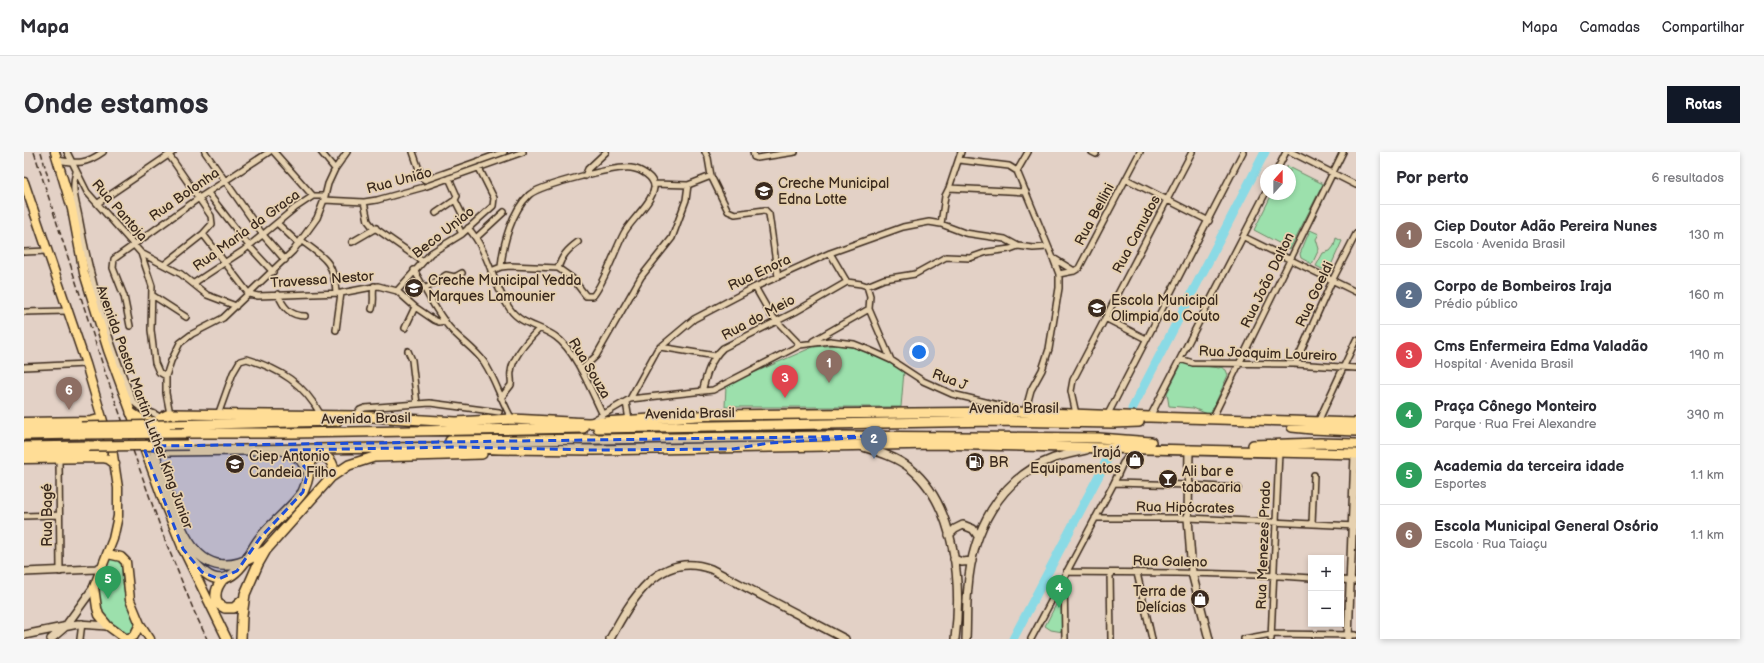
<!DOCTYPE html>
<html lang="pt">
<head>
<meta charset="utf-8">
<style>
	body { margin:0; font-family:"Balsamiq Sans",sans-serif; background:#f7f7f7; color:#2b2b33 }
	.controls { position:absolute; right:12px; bottom:12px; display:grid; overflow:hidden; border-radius:0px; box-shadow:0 2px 6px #0003 }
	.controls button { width:36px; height:36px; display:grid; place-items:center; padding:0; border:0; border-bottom:1px solid #e1e1e2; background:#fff; color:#2b2b33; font:20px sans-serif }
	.compass { position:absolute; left:1236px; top:12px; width:36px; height:36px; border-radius:50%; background:#fff; box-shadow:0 2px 6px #0003; rotate:21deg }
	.you { position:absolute; left:895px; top:200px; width:14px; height:14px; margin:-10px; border:3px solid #fff; border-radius:50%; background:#1a73e8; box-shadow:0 0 0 6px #1a73e833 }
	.badge { display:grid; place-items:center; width:26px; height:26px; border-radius:50%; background:#111827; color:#fff; font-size:13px; font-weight:700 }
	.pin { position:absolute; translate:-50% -33px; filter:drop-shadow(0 1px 2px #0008) }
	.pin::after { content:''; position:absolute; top:21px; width:14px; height:12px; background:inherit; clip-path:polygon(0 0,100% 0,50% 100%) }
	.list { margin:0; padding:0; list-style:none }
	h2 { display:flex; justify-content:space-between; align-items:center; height:52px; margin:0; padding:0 16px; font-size:17px }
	h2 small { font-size:13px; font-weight:400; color:#7c7c81 }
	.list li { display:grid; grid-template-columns:26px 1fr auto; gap:12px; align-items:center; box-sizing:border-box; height:60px; padding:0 16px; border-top:1px solid #e1e1e2 }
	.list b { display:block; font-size:15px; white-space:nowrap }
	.list p { margin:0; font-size:13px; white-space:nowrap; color:#7c7c81 }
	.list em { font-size:13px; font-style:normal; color:#7c7c81 }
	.map { position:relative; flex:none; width:1332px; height:487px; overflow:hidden; border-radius:0px }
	header { display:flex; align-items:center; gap:24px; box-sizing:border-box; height:56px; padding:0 20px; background:#fff; border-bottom:1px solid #e1e1e2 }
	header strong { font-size:19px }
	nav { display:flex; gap:22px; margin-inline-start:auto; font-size:14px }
	.intro { display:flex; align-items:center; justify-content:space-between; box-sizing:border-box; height:96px; padding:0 24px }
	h1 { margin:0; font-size:28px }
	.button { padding:10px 18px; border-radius:0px; background:#111827; color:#fff; font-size:14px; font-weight:700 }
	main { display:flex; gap:24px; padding:0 24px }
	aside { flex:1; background:#fff; border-radius:0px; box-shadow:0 2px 6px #0003 }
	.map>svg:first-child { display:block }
	.green { fill:#9ce0ac; stroke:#6c8565 }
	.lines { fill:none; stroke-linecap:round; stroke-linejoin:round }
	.river { stroke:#8adae5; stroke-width:9 }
	.street-casing { stroke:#3b2a1e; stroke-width:8 }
	.secondary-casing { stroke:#3b2a1e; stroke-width:10 }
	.primary-casing { stroke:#3b2a1e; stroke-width:11 }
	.highway-casing { stroke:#3b2a1e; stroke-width:12 }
	.street { stroke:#e6d1b0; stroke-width:5 }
	.secondary { stroke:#e6d1b0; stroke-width:7 }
	.primary { stroke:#ffdd96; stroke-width:8 }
	.highway { stroke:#ffdd96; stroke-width:9 }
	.rail { stroke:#3b2a1e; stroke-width:1.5; stroke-dasharray:6 3; stroke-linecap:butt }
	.highway-bridge-casing { stroke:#3b2a1e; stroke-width:12; stroke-linecap:butt }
	.highway-bridge { stroke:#ffdd96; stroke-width:9 }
	.marked { fill:#1d4ed8; fill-opacity:0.2; stroke:#1d4ed8; stroke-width:3; stroke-dasharray:8 5; stroke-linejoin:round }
	.labels { text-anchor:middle; stroke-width:3.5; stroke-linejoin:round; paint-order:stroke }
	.street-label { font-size:14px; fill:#3b2a1e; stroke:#e6d1b0 }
	.poi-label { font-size:14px; fill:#3b2a1e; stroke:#e6d1b0; text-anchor:start }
</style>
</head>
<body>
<header>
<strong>Mapa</strong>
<nav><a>Mapa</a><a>Camadas</a><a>Compartilhar</a></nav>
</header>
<div class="intro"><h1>Onde estamos</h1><a class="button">Rotas</a></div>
<main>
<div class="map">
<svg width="1332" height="487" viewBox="0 0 1332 487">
	<rect width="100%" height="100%" fill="#e3d1c6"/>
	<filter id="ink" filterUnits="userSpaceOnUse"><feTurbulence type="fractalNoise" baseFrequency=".025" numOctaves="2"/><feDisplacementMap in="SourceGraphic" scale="8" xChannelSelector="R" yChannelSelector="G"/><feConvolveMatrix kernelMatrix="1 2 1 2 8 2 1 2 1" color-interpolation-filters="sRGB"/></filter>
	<g filter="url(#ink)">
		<path class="green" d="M1263,14L1299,32L1266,97L1230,78L1248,42H1266V18H1261Z
			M1286,78L1295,82L1292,87L1295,97L1288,112L1277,106L1276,102Z
			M1312,86L1318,89L1304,120L1292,114L1299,101L1306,99L1310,94Z
			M814,193C837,194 859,207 880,219L877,255H701L702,233L789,195Z
			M1158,211L1195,216L1197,215L1202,218L1204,223L1186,263L1169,256L1145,254L1143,241Z
			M88,406L97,409C99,417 97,423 99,431C101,448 112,463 113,479L103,483C67,458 72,447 84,409Z
			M1040,437L1039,480L1027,478L1021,474Z"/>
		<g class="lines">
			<path class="river" d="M1108,257L1241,0
				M989,487L1084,306"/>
			<defs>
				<path id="street" d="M43,0L63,40L117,101L128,134L127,178L131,211L135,220L142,224
					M181,0L239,83L261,108
					M250,0L289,44H300
					M297,0L311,17
					M389,0L398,26L401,28L480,0
					M681,0L684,6L687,24L704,59L711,62L741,58L745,62L754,125
					M729,0L730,5L733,6L771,0
					M1068,0L1072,2
					M1267,0L1332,33
					M34,8C54,12 62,12 79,0
					M935,8L985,14L993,19L1029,106L1035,122V136L1025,197L1018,218L1007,238L1001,260
					M1253,18L1262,0
					M993,19L1004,0
					M52,20C47,37 52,49 55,65C66,128 85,190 109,249C118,261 132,259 136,266
					M561,24L564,17L582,0
					M1102,27L1185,69
					M630,32L664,33L687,24
					M925,36L1002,40
					M184,41L225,94L249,120
					M300,48L340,50L353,48L400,35L499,0
					M431,48L439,64L433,72L438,82
					M340,50L344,69L348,74L398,109
					M74,51L149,0
					M412,61L431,48L433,44L425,26
					M254,72L275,92
					M917,72L921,44L925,36L937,0
					M444,76C465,99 468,132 486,157C497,173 517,174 532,185C552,199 568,241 579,263
					M179,82L225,142L234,144L317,141L354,134L373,139L391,155L410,168L415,170L421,169
					M453,85L480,60
					M1220,85L1332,140
					M278,89C301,106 310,110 312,140
					M328,90L352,76
					M0,100L23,99
					M117,101L157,122L183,143L212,154
					M806,101L823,130L837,132L843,134L846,144L845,157L867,208
					M1029,106L1050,119
					M141,112L179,82L188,72L187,64L145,3
					M534,116C538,104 543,98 554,90
					M390,118C401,137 411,158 425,175C436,188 450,196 460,210C472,228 477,249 488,267
					M467,119L477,115L486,114L534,116L548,126L562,144H569C580,131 591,98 600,81C607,68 628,51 630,36C631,25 616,17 607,16C592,14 516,33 505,43C488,59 479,91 477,115
					M1035,122L1050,119L1055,116L1116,0
					M170,131L220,98L271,56L289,44
					M843,134L860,127L891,122L922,105L946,106L963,100L986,97L994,94
					M731,135L747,163L776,193
					M401,137L422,123L431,125L438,121
					M373,139L407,101L438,82L469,54L470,46L455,16
					M254,142C259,155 266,164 281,164
					M128,143L162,165
					M348,157C351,149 348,142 350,134
					M0,160L43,159
					M1081,166L1122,187
					M106,174L100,144L89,116L90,107L175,46L245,0
					M381,176L391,155
					M312,178L317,141
					M789,189L845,157
					M636,195L692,204
					M384,199L388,208L393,252
					M1156,207L1169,211L1271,212L1332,216
					M1271,212L1308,129L1332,82
					M0,215L62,212
					M557,218L572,204L617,125L648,86L662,48L664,33
					M678,240C682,224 686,208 699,196L771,160L823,130
					M477,246L487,233C488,228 486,224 487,220C488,205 505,187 515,177
					M606,247L689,238L776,193L806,189L830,192L845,198L867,208L899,229L928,242L982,255L990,258
					M602,250L605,268
					M146,262L142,241V224L147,209L156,191L168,182L199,166L269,99L293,66L300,48L304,32L311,17L323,0
					M1052,262L1047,239L1049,228L1168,0
					M194,263L209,221L216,209L223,207C258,218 279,231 297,263
					M332,264L336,258L341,256L406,251L475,260
					M1083,264L1219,0
					M1126,265L1242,40
					M1188,267L1319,0
					M568,269L606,247L633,198L670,167L731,135L806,101L879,75L905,70L917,72L941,81L981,87L994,94L1009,96L1024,95
					M1294,270L1332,188
					M35,307L36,420
					M1090,331L1164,333L1214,336
					M0,364L34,363
					M1071,366H1164L1332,374
					M1288,372L1290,323
					M1042,420C1124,421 1206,420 1287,426
					M1086,421L1087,487
					M1113,421L1128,487
					M1040,425L1041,487
					M1317,428L1332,429
					M56,487L58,471
					M1007,487L1090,331L1099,311L1110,297
					M1220,487L1247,482L1332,483
					M1247,487L1255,300"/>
				<path id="secondary" d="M839,295C855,300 872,305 886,316C932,353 938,433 931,487
					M1165,297L1164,366L1168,421L1185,487
					M925,383L931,377L939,373L949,377L954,384
					M930,407L938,410L948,409
					M0,420L72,417L79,414
					M0,483L54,472L84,474
					M27,487L41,475L70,435
					M586,487C607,448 635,398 687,417L821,487
					M942,487C943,470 942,452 944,435C948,380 975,326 1030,306C1040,303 1052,300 1062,298
					M1324,487L1331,302"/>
				<path id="primary" d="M31,0L48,57L60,121L84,198L141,353L159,397L203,487
					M0,30L62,212L89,303L94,336V364L89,387L70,435L73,456L75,463L84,474L102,487
					M0,270L67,269L78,266
					M0,307L79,306L84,307L91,312
					M84,402L97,405L102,410L106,448L116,472L126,487
					M102,487L110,484L116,472"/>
				<path id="highway" d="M107,261L120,269L130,270
					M143,273L313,269
					M1268,275L1288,277L1332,279
					M0,276L57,275
					M574,276L971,269L1090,271L1115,270
					M161,281H269L559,276
					M0,283L56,282
					M426,289L809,284L1075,286L1127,290
					M1229,293L1296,291L1332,292
					M0,295L65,294
					M145,299L431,295L475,297L570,298L911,292L1332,302
					M260,299L276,307L284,319
					M0,302L78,300
					M159,397C179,422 197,444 222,408C227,401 231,392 237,385C250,369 267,357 279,340C281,335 283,331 284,325C285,317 285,303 298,304C303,305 307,308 309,314L307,325
					M242,398C233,403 225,408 215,411C168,425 153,367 142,335C136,317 125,295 131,276C133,268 139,264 146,262L332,264L432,270L488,267L564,271L690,263L993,260L1126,265L1332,271
					M199,427C193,434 189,442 194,452L201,456H210L220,447
					M217,487L218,464L221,442L234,412L242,398L307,325L325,313L350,305L458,302"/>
			</defs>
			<use href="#street" class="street-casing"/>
			<use href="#secondary" class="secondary-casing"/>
			<use href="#primary" class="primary-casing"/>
			<use href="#highway" class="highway-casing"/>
			<use href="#street" class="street"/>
			<use href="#secondary" class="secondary"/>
			<use href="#primary" class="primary"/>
			<use href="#highway" class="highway"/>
			<path class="rail" d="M10,0L82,223L141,388L170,459L183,487
				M17,0L25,29"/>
			<defs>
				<path id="highway-bridge" d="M57,275L143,273
					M56,282L161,281
					M65,294L164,293"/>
			</defs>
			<use href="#highway-bridge" class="highway-bridge-casing"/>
			<use href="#highway-bridge" class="highway-bridge"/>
		</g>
	</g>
	<path class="marked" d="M858,284L745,291L709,297L570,298L431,295L267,298L284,319L279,340L236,386L213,419L195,427L178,420L159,397L121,299H131L130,294Z"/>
	<defs>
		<symbol id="school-disc" viewBox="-11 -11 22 22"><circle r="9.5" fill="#3b2a1e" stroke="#e6d1b0"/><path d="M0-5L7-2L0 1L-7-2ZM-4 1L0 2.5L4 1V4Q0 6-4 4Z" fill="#fff"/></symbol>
		<symbol id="shop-disc" viewBox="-11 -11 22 22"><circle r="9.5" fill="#3b2a1e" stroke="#e6d1b0"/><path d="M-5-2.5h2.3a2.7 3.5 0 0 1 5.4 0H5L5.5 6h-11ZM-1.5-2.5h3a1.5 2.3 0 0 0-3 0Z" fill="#fff"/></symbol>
		<symbol id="fuel-disc" viewBox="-11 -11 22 22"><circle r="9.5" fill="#3b2a1e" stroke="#e6d1b0"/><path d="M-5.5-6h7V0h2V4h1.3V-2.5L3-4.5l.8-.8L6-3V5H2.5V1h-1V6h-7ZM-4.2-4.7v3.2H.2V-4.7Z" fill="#fff"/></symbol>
		<symbol id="bar-disc" viewBox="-11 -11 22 22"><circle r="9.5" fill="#3b2a1e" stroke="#e6d1b0"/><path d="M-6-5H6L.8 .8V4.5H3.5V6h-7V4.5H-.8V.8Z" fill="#fff"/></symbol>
	</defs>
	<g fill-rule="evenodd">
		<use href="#school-disc" x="729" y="28" width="22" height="22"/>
		<use href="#school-disc" x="379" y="125" width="22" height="22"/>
		<use href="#school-disc" x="1062" y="145" width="22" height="22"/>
		<use href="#shop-disc" x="1100" y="297" width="22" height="22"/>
		<use href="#fuel-disc" x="940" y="299" width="22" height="22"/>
		<use href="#school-disc" x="200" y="301" width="22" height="22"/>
		<use href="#bar-disc" x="1133" y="316" width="22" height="22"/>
		<use href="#shop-disc" x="1165" y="436" width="22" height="22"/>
	</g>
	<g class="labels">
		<g class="street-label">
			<text transform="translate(375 28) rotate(-15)" y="5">Rua União</text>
			<text transform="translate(160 42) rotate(-35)" y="5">Rua Bolonha</text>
			<text transform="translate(96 58) rotate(49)" y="5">Rua Pantoja</text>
			<text transform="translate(1070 62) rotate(-62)" y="5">Rua Bellini</text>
			<text transform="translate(222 78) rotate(-36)" y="5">Rua Maria da Graca</text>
			<text transform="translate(419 80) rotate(-38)" y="5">Beco Uniao</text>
			<text transform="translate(1112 82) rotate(-62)" y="5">Rua Canudos</text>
			<text transform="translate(735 120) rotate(-25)" y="5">Rua Enora</text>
			<text transform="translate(298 127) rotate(-4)" y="5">Travessa Nestor</text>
			<text transform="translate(1243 128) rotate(-64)" y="5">Rua João Dalton</text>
			<text transform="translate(1290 142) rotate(-65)" y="5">Rua Goeldi</text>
			<text transform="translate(734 165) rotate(-28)" y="5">Rua do Meio</text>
			<text transform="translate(1244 201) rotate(2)" y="5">Rua Joaquim Loureiro</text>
			<text transform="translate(566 216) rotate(59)" y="5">Rua Souza</text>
			<text transform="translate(926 227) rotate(21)" y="5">Rua J</text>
			<text transform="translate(121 255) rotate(70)" y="5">Avenida Pastor Martin Luther King Junior</text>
			<text x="990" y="261">Avenida Brasil</text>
			<text transform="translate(666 261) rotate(-1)" y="5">Avenida Brasil</text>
			<text transform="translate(342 266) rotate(-1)" y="5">Avenida Brasil</text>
			<text transform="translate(1161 355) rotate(1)" y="5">Rua Hipócrates</text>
			<text transform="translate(23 363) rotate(-90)" y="5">Rua Bagé</text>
			<text transform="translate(1239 393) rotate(-88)" y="5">Rua Menezes Prado</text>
			<text transform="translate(1146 409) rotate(1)" y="5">Rua Galeno</text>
		</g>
		<g class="poi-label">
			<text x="754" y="36">Creche Municipal<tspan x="754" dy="16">Edna Lotte</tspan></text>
			<text x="404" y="133">Creche Municipal Yedda<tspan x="404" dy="16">Marques Lamounier</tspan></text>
			<text x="1087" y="153">Escola Municipal<tspan x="1087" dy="16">Olimpia do Couto</tspan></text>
			<text x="1097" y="305" text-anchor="end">Irajá<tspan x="1097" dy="16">Equipamentos</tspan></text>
			<text x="225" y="309">Ciep Antonio<tspan x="225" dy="16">Candeia Filho</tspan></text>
			<text x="965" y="315">BR</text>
			<text x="1158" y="324">Ali bar e<tspan x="1158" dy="16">tabacaria</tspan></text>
			<text x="1162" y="444" text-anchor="end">Terra de<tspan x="1162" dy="16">Delícias</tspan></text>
		</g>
	</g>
</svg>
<div class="controls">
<button>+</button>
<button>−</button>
</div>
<svg class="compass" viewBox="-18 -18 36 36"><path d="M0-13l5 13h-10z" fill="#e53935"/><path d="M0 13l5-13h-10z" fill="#7c7c81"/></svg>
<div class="you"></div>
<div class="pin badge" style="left:805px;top:231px;background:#8d6e63">1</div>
<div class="pin badge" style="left:850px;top:307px;background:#5c6f8a">2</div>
<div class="pin badge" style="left:761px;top:246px;background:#e0444e">3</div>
<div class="pin badge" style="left:1035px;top:456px;background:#2e9e5b">4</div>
<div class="pin badge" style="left:84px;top:447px;background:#2e9e5b">5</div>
<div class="pin badge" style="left:45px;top:258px;background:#8d6e63">6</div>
</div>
<aside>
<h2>Por perto<small>6 resultados</small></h2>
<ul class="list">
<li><span class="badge" style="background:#8d6e63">1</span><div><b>Ciep Doutor Adão Pereira Nunes</b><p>Escola · Avenida Brasil</p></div><em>130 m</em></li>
<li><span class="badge" style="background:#5c6f8a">2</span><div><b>Corpo de Bombeiros Iraja</b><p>Prédio público</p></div><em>160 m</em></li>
<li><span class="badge" style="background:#e0444e">3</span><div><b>Cms Enfermeira Edma Valadão</b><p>Hospital · Avenida Brasil</p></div><em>190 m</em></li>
<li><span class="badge" style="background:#2e9e5b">4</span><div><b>Praça Cônego Monteiro</b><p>Parque · Rua Frei Alexandre</p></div><em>390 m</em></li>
<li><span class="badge" style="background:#2e9e5b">5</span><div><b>Academia da terceira idade</b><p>Esportes</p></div><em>1.1 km</em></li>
<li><span class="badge" style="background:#8d6e63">6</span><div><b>Escola Municipal General Osório</b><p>Escola · Rua Taiaçu</p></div><em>1.1 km</em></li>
</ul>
</aside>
</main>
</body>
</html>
